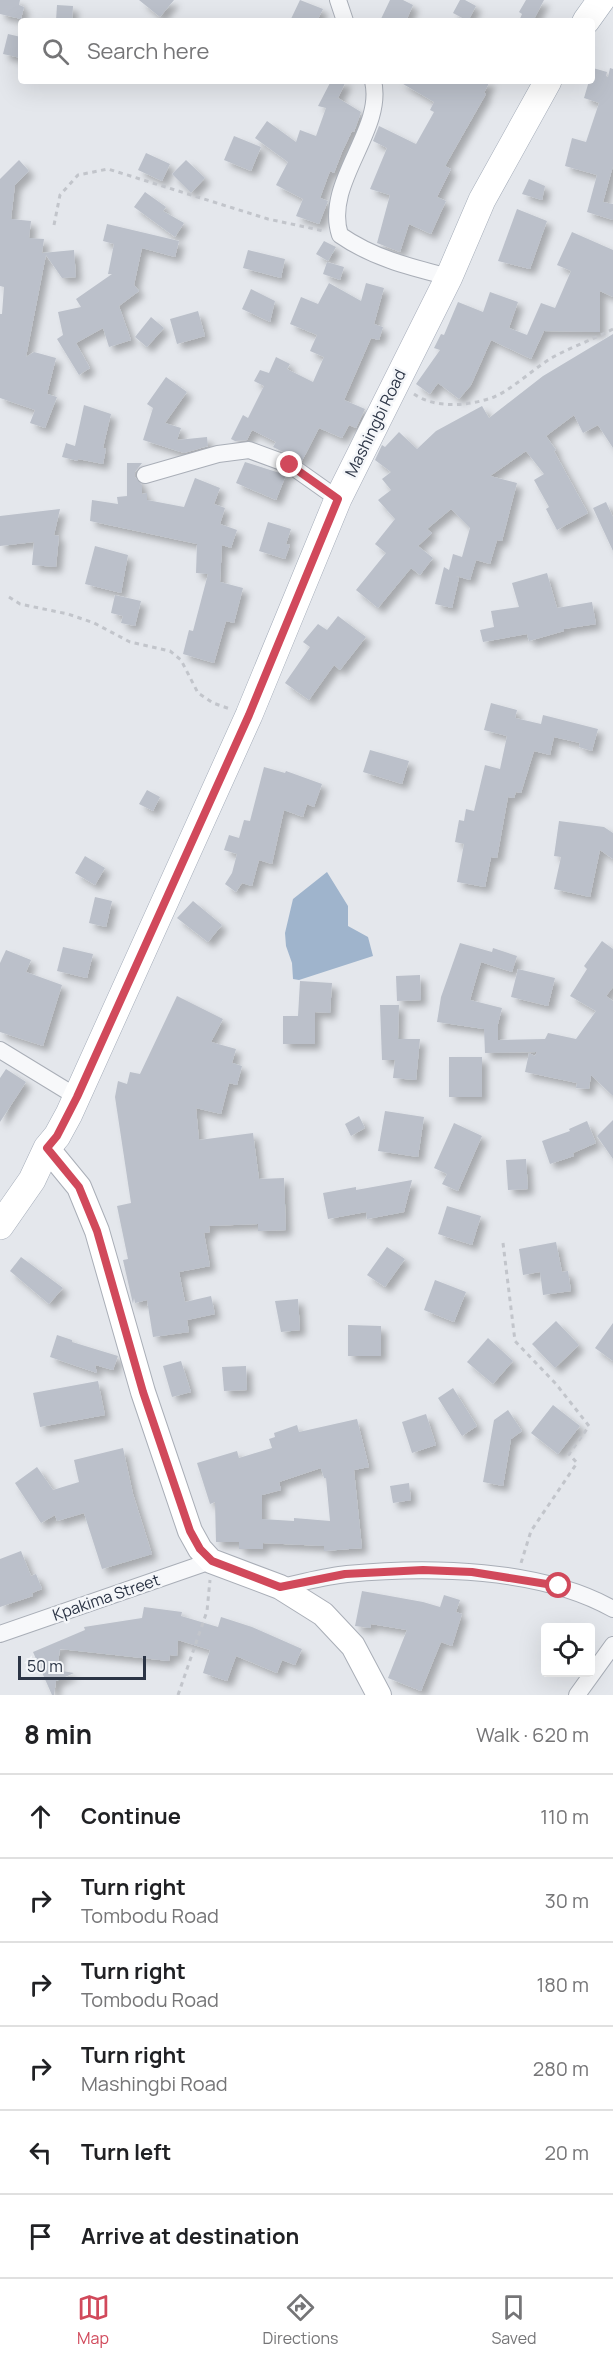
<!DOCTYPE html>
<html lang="en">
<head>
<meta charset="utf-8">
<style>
	body { margin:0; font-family:Manrope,sans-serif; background:#f6f6f6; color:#202124 }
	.controls { position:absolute; right:18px; bottom:18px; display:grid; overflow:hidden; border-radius:6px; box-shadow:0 6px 24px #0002 }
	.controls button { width:54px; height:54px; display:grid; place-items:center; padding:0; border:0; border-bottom:2px solid #e0e0e0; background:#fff; color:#202124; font:30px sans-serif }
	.scale { position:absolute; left:18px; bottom:15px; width:128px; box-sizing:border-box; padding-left:6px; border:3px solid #2b3445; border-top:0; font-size:16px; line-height:21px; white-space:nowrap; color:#2b3445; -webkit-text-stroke:4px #f4f6f9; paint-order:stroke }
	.stop { position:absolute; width:18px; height:18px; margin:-14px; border:4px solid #d1495b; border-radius:50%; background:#fff }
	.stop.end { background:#d1495b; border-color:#fff; box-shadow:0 2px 6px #0008 }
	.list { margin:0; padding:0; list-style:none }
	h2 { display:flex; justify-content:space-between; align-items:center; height:78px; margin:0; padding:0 24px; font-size:26px }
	h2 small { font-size:20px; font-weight:400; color:#757577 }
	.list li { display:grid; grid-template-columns:39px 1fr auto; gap:18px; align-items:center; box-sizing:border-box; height:84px; padding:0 24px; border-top:2px solid #e0e0e0 }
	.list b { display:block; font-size:22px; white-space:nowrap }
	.list p { margin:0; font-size:20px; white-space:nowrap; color:#757577 }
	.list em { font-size:20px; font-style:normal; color:#757577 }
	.icon { flex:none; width:33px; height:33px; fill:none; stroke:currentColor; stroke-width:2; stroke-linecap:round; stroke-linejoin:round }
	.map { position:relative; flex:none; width:613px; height:1695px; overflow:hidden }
	.search { position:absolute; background:#fff; box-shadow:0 6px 24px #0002; left:18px; right:18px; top:18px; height:66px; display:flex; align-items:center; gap:15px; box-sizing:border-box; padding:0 21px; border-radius:6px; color:#757577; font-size:22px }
	.sheet { height:582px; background:#fff }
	nav { display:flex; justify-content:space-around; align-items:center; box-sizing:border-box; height:84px; border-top:2px solid #e0e0e0; background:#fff; font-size:16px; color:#757577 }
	nav a { display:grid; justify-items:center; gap:3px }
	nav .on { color:#d1495b }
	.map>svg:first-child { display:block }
	.water { fill:#9fb4cc }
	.building { fill:#bbc0ca; fill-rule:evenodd; filter:url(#shadow) }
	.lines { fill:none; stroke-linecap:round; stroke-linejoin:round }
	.street-casing { stroke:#a9aeb7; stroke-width:18 }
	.secondary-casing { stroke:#a9aeb7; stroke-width:26 }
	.primary-casing { stroke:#a3abb8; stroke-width:28 }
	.path { stroke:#c2c5cb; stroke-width:3; stroke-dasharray:4.5 4.5; stroke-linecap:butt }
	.street { stroke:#f7f8fa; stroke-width:16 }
	.secondary { stroke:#fff; stroke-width:24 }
	.primary { stroke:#fff; stroke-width:27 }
	.route { stroke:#d1495b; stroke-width:8 }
	.labels { text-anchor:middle; stroke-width:5; stroke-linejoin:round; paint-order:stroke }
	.street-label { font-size:16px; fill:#2b3445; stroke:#f4f6f9 }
</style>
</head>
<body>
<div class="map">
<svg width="613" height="1695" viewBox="0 0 613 1695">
	<defs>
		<filter id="shadow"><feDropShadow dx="5.5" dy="5.5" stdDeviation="3" flood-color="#0004"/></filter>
	</defs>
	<rect width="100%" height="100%" fill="#e4e7ec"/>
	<path class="water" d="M327,872L348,906V926L368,937L373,956L299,980L293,979L292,963L286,946L285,933L293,899Z"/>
	<path class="building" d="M0,0H20L19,5L24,7L21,19L0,14Z
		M139,0H174L160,17Z
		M300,0L323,9L317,21H290Z
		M390,0H403L413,5L406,21H380Z
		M460,0H465L476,6L468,21L453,13Z
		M526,0H544L533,21H519L522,14L519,12Z
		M57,5L73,6L72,21H56Z
		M8,34L21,37V58L3,54Z
		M593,68L607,72L606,76L608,77L610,68L613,69V166L603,202L613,204V220L587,212L597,175L565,166L572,138L586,142L599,103L584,98L589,81H592Z
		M331,81H346L338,98L361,112L354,132L352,131L342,152L334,173L330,171L320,198L328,201L319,224L296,216L303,199L276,185L288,162L255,138L267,121L296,142L300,130L316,136L326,108L318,106Z
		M398,81H490L484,93L486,94L445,166L451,169L437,197L446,201L431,234L409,224L400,252L377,243L390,195L370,189L387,148L373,141L379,126L416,144L434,112L430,110L434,102Z
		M234,136L261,147L251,171L224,160Z
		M146,153L170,164L162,181L138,170Z
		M19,160L29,171L15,185L11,219L31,221L29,238L44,239L42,253L74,250L76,277L62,278L46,255L26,357L34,352L56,358L47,394L57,397L45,428L30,423L35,410L0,398V314H2L4,287L0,286V179Z
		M186,160L205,178L191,193L172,174Z
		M529,179L545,186L542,200L522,194Z
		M145,192L166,207L163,211L184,223L175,237L134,207Z
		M517,209L547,221L530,269L498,261Z
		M107,224L179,241L175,257L142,248L134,285L139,291L119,306L131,340L109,347L103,328L76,343L90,368L79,375L57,339L63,335L58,312L81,307L76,299L112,274H108L114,244L103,241Z
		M572,232L613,250V297L600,291V332L544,331L531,359L491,340L471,385L459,399L438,383L430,394L416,384L440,350L434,348L441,334L444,335L458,302L483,312L490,292L518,302L509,328L527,335L541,303L555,308L571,271L557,265Z
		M324,241L336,247L328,261L316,254Z
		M248,250L285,259L281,278L243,268Z
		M327,262L344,267L340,280L323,274Z
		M329,283L361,301L366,283L384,288L374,324L383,327L379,340L371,338L344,400L365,409L356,428L349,425L342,438L319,428L302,461L273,447L276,442L252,430L247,440L235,441L231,439L243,415L248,418L264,386L254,381L260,370L269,373L276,357L290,364L287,369L313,382L324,357L310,351L317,335L290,324L301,297L318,304Z
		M251,289L275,301L270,322L242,309Z
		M198,311L205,336L177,344L170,319Z
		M151,317L164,328L147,347L135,337Z
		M613,334V448L598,425L583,433L574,415L546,436L556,450L554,451L588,513L557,530L546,509L549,507L534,480L544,474L526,451L490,476L517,483L502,541L497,540L490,564L476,560L470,580L456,576L459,578L452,608L435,604L444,567L449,570L453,554L462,557L470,528L451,509L427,529L432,533L418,546L433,558L420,575L411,568L378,608L356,590L386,553L375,544L395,519L378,500L391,490L382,479L391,472L375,460L382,445L385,447L399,432L417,449L436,431L482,406L489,418L543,376Z
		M166,377L187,392L165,423L181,428L177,440L207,437L208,446L184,453L143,440L153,408L147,404Z
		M84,405L111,414L103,448L106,449L103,464L78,459V461L62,457L66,443L75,446Z
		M245,462L286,475L276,500L236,483Z
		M127,463H142L135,472V477L142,485V494L147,493V500L184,507L195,478L220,488L214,504L225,508L220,524L237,530L231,548L222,545L220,582L243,588L234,623L226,621L214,663L183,654L189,630L193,631L208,574L196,573L197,544L90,521L92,500L118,504L117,497L127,496Z
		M606,502L613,517V551L593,508Z
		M60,509L54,535L59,536L56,567L32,565L34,542L0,546V516Z
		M268,522L291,529L286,544L290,545L285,559L259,551Z
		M95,546L128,555L121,593L85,584Z
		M547,573L557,608L592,602L596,624L564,629V631L529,641L527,634L483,642L480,630L494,627L491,611L519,607L512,583Z
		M115,595L141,601L135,626L121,623L123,616L111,613Z
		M338,616L366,637L340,670L334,665L309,700L285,683L310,647L303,642L318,624L327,630Z
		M491,703L517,710L515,718L541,724L543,715L598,729L592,751L579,747L580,743L554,737L550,755L534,751L521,793L516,792L514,798L508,797L497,858L491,857L485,887L457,882L464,844L455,842L459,820L464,821L466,809L474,811L485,765L500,769L507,736L484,730Z
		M370,750L409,761L402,784L363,772Z
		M264,767L285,773L286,771L322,784L314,807L307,804L303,817L284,810L272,864L259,860L252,886L242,883L236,892L225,884L232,873L237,854L224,850L229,835L239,838L244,820L250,821Z
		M147,790L160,797L153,811L139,804Z
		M559,821L604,827L613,833V859L600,850L590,897L554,889L561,857L554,856Z
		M85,856L105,868L95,885L75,873Z
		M95,897L112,901L106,927L89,923Z
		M193,901L222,925L208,942L177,918Z
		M602,941L613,949V987L606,996L613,1001V1096L591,1075L589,1089L576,1088L577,1083L525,1072L529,1053L535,1056L537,1052L485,1053L484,1029L437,1022L441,997L460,943L492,952L493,948L517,956L512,972L481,962L470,1000L502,1008L498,1024V1040L545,1039L548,1033L576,1039L596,1011L570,996L587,969L584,966Z
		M63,947L93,954L87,978L57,971Z
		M6,950L31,960L26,972L62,985L43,1046L0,1032V963Z
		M518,969L555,978L548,1006L511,997Z
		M420,975L421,1000L397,1001L396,976Z
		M300,981L332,983L330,1013L315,1012V1044H283V1016H298Z
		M177,996L223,1019L211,1042L236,1049L232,1063L242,1066L237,1085L229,1083L221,1114L196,1108L199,1140L253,1133L259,1179L284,1178L286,1230L258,1231V1224L209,1226L210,1232L204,1233L210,1266L179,1272L185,1302L211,1296L215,1314L187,1320L189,1332L153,1337L147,1300L135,1303L134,1298L133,1304L123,1260L128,1259L117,1206L131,1203L115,1097L118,1081L127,1084L130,1072L140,1074Z
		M380,1005H399L398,1039H420L416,1080L393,1078L395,1060H382Z
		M449,1057H482V1097H449Z
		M6,1069L26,1082L0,1122V1078Z
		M385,1111L424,1117L418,1157L378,1151Z
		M359,1116L365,1128L351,1136L345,1124Z
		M613,1120V1159L597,1136Z
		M587,1121L596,1143L573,1153L574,1156L550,1164L542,1141L570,1131L569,1129Z
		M454,1123L482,1136L458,1191L442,1184L447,1174L434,1168Z
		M526,1159L528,1189L508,1190L506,1160Z
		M412,1180L404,1212L367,1219L366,1212L328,1219L323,1193L356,1187V1190Z
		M447,1206L481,1216L472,1245L438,1234Z
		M556,1242L562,1272L568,1271L571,1291L543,1295L540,1272L523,1275L519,1249Z
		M387,1247L405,1259L385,1287L367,1275Z
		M21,1257L63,1288L49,1304L10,1271Z
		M435,1280L466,1292L454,1322L424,1310Z
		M298,1299L300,1330L281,1332L275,1301Z
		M556,1321L579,1345L555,1368L532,1344Z
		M613,1323V1361L595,1348Z
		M348,1325L381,1326V1356H348Z
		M57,1335L72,1340V1342L118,1356L113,1370L95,1365L97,1373L50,1357Z
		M488,1338L513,1361L493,1384L467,1362Z
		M181,1361L191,1392L172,1397L163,1366Z
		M246,1366L247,1390L224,1391L222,1367Z
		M98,1381L105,1415L40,1427L33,1393Z
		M453,1388L477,1426L462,1436L438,1398Z
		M553,1405L580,1426L558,1454L531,1433Z
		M508,1410L522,1431L511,1439L503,1486L483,1482L494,1420Z
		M426,1414L436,1445L412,1453L402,1422Z
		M357,1419L369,1467L354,1470L362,1548L324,1551V1546L263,1543V1549H239V1542H216L215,1502L210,1504L197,1463L237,1451L239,1458L272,1448L269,1439L275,1437L274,1433L297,1425L299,1432ZM321,1468L324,1478H326L330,1521L294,1518V1521L262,1519V1495L281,1490L279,1482Z
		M123,1448L133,1494L152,1554L102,1569L84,1513L57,1521L55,1515L41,1523L15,1483L37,1467L53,1490L79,1482L74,1460Z
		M409,1483L411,1500L393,1503L390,1486Z
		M21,1551L31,1576L36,1574L42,1589L32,1593L33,1596L0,1607V1559Z
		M362,1591L423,1602L440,1607L444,1595L460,1600L456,1612L462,1614L452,1646L441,1642L421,1691L388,1678L407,1630L371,1624L370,1628L355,1626Z
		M144,1607L182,1612L181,1616L218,1627L221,1617L252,1627L302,1649L295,1665L282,1660L277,1673L236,1656L227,1681L203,1673L210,1650L178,1640L177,1656L170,1655L169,1661L60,1649L57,1670L74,1673L56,1681L54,1695H52L33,1652L85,1630L84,1627L142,1618Z"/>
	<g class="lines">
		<defs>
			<path id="street" d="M338,0L345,21
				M373,81C385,130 323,183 340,235C373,258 410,267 449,277
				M145,475L218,454L249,450L290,465L338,499
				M0,1050L77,1097
				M280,1587C302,1583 325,1576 347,1574C429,1566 540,1568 613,1609
				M0,1634L211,1561
				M577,1695L613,1645"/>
			<path id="secondary" d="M47,1148L79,1187L97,1231L143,1392L190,1531L200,1549L211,1561L280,1587L323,1614L353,1646L379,1695"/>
			<path id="primary" d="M586,21L601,0
				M0,1226L32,1180L47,1148L57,1136L69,1114L249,715L338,499L449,277L482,200L548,81"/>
		</defs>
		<use href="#street" class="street-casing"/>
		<use href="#secondary" class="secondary-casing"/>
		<use href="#primary" class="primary-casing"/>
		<path class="path" d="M54,225L60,195L78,175L108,169L268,219L324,231
			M414,394C435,409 470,406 494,397C513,389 535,367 555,356C574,346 594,339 613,329
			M9,597L20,604L68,614L94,623L130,642L170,651L181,660L198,693L213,703L230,709
			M503,1243L515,1341L556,1384L589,1426L569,1454L577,1463L531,1531L521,1563
			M178,1695L207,1611L210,1580"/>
		<use href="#street" class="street"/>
		<use href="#secondary" class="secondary"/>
		<use href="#primary" class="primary"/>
	</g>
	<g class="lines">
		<path class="route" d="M290,465L338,499L249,715L77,1097L57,1136L47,1148L79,1187L97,1231L143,1392L190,1531L200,1549L212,1561L280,1587L345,1574L423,1570L472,1572L559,1586"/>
	</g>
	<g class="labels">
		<g class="street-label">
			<text transform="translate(375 423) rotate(-64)" y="6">Mashingbi Road</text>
			<text transform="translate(106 1597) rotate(-19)" y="6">Kpakima Street</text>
		</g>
	</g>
</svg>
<div class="controls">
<button><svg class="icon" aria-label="locate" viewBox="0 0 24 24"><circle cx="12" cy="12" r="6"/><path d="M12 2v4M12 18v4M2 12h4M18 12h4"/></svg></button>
</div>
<div class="scale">50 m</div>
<div class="stop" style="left:559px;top:1586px"></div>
<div class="stop end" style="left:290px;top:465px"></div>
<div class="search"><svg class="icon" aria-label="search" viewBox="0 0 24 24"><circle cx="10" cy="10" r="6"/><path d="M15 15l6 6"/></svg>Search here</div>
</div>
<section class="sheet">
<h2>8 min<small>Walk · 620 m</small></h2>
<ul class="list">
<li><svg class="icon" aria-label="ahead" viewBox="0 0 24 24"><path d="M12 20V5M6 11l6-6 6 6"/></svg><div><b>Continue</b></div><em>110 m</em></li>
<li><svg class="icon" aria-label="right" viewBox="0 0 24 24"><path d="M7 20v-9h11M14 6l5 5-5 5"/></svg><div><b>Turn right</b><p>Tombodu Road</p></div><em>30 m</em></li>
<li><svg class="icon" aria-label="right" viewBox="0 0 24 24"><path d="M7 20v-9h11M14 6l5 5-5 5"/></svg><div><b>Turn right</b><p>Tombodu Road</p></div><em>180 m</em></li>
<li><svg class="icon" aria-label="right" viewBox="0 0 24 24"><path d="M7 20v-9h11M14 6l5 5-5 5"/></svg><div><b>Turn right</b><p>Mashingbi Road</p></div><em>280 m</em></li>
<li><svg class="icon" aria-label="left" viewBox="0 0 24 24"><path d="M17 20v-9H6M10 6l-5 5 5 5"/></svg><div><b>Turn left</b></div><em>20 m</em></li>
<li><svg class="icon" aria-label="arrive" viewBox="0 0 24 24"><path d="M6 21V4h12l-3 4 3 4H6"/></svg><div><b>Arrive at destination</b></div></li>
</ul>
</section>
<nav>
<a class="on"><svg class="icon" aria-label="map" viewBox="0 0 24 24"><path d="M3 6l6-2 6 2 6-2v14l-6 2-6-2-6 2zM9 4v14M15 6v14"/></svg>Map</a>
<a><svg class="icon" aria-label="directions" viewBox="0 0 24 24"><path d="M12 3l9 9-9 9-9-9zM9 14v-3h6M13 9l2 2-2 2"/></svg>Directions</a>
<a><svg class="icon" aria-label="saved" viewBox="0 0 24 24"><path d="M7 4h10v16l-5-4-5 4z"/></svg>Saved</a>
</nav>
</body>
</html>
